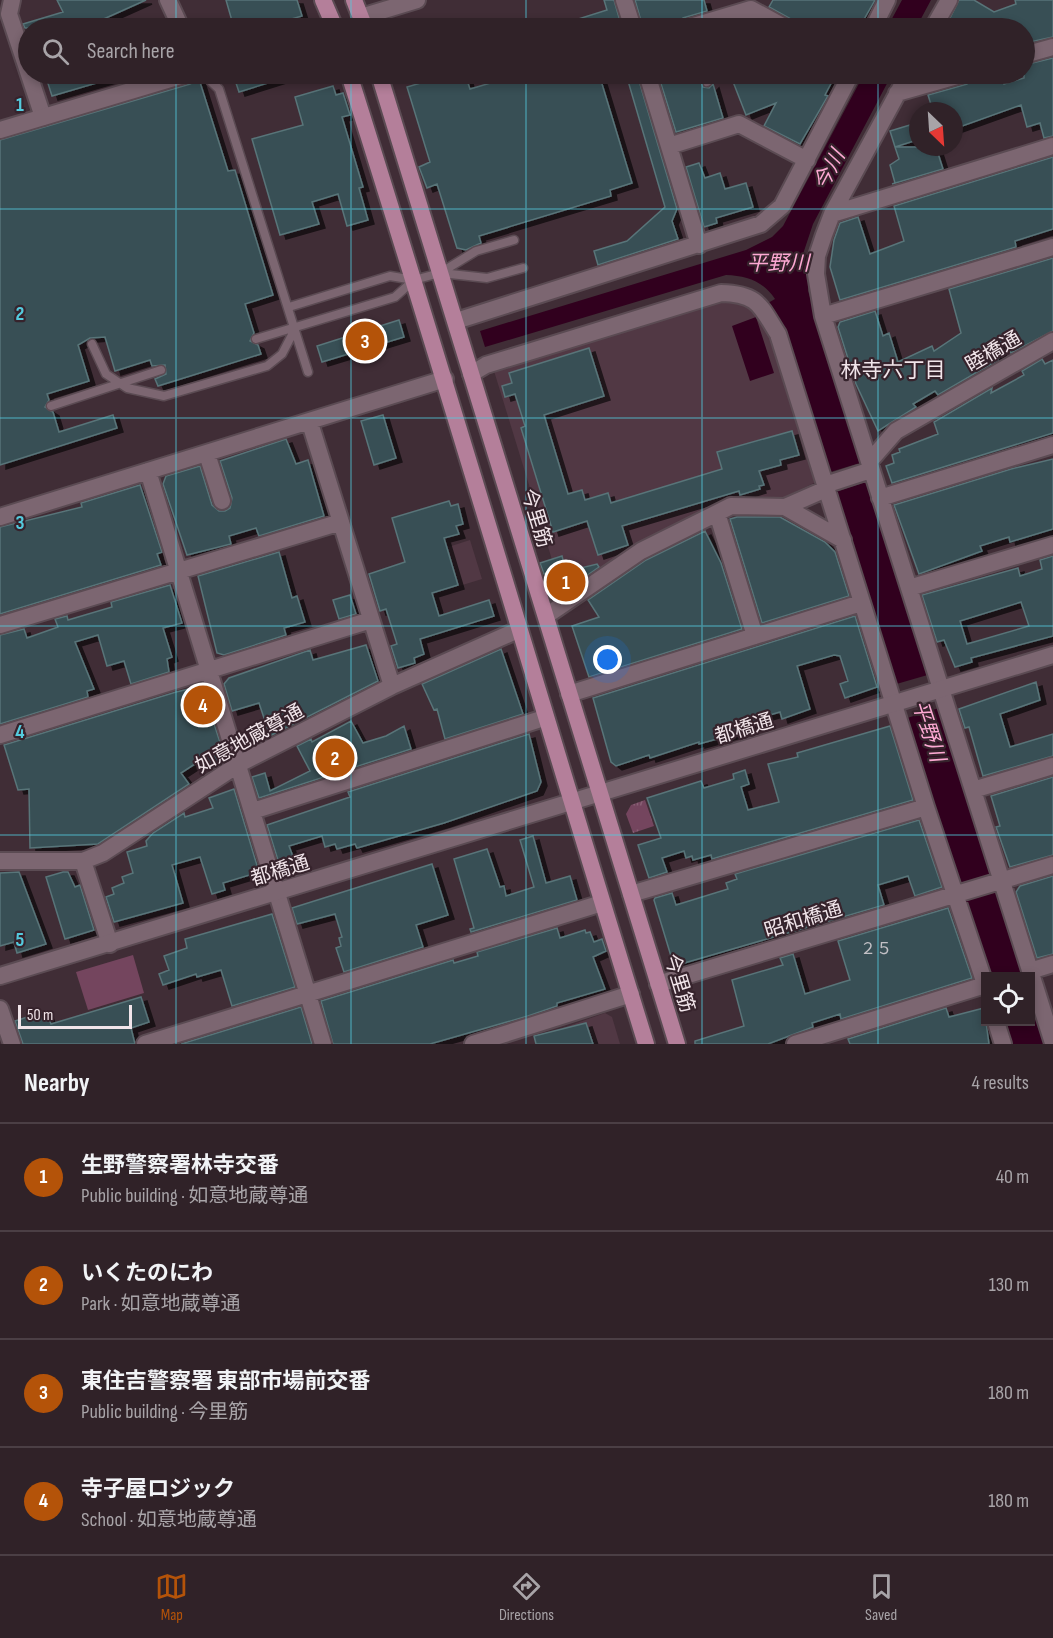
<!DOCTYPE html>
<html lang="en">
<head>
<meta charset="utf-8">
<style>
	body { margin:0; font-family:"Sofia Sans Condensed","Noto Sans JP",sans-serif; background:#382a30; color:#f1f3f6 }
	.controls { position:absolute; right:18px; bottom:18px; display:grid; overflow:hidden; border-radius:0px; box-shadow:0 3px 9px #0003 }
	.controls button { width:54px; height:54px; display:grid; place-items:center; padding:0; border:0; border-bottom:2px solid #4b3f45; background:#302228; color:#f1f3f6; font:30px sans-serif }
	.compass { position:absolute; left:909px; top:102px; width:54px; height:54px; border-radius:50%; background:#302228; box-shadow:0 3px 9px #0003; rotate:155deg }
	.scale { position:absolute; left:18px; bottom:15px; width:114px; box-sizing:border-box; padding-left:6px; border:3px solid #f1e5ea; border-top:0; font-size:16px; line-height:21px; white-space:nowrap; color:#f1e5ea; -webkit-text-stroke:4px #36232c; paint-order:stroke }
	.you { position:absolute; left:608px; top:660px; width:21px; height:21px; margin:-15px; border:4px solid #fff; border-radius:50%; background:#1a73e8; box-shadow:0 0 0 9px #1a73e833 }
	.badge { display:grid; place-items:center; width:39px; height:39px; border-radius:50%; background:#b45309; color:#fff; font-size:20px; font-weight:700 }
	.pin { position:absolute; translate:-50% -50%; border:3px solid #fff; box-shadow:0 2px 6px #0006 }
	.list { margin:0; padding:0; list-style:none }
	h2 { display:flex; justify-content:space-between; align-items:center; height:78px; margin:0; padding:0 24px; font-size:26px }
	h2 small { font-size:20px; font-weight:400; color:#a8a4a8 }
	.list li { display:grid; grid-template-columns:39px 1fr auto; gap:18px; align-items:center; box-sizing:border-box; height:108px; padding:0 24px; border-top:2px solid #4b3f45 }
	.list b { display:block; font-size:22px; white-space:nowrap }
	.list p { margin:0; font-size:20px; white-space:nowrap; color:#a8a4a8 }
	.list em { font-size:20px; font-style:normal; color:#a8a4a8 }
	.icon { flex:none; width:33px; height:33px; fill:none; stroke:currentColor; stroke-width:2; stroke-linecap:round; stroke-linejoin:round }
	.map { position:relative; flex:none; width:1053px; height:1044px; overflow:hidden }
	.search { position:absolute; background:#302228; box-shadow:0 3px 9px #0003; left:18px; right:18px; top:18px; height:66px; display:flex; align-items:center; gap:15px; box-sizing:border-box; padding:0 21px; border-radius:33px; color:#a8a4a8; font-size:22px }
	.sheet { height:510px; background:#302228 }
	nav { display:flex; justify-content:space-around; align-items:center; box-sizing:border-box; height:84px; border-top:2px solid #4b3f45; background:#302228; font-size:16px; color:#a8a4a8 }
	nav a { display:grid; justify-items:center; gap:3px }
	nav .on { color:#b45309 }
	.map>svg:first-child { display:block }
	.built { fill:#513844 }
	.grass { fill:url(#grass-tufts) }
	.park { fill:#74455e }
	.water { fill:#31001e }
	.pier { fill:#402d36 }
	.building { fill:#375055; stroke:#597479; stroke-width:1.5; fill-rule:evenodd; filter:url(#shadow) }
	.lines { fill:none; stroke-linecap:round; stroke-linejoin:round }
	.service-casing { stroke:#5b4b53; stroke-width:11 }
	.minor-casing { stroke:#5b4b53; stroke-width:20 }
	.tertiary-casing { stroke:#5b4b53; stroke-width:20 }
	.primary-casing { stroke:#5b4b53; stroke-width:20 }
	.service { stroke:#7c6671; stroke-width:8 }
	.minor { stroke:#7c6671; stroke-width:16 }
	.tertiary { stroke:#7c6671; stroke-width:16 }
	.primary { stroke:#b47f9a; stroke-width:16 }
	.grid { fill:none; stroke:#54cadd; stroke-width:1.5; stroke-opacity:0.55 }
	.labels { text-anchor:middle; stroke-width:4.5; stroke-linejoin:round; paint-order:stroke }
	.number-label { font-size:16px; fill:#c2c0c5 }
	.street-label { font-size:20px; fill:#f1e5ea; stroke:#36232c }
	.water-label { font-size:21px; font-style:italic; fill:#fda9d3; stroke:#36232c }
	.neighbourhood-label { font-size:21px; fill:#f1e5ea; stroke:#36232c }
	.grid-label { font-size:20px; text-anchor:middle; font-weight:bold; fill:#54cadd; stroke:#36232c; stroke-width:4.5; stroke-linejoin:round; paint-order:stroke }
</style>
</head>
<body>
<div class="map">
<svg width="1053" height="1044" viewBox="0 0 1053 1044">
	<defs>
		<pattern id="grass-tufts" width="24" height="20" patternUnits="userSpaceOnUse" patternTransform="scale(1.5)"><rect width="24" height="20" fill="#74455e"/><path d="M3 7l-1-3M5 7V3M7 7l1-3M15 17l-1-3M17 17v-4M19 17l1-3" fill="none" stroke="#886075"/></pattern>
		<filter id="shadow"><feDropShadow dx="6" dy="4" stdDeviation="0" flood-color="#0009"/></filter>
	</defs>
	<rect width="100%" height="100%" fill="#402d36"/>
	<path class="built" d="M721,302L738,303L756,311L766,327L816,482L778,500L758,496L723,499L632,547L579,587L570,570L557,576L494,371Z
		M470,540L482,579L414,600L402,562Z
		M605,1013L612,1017L620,1044H568L563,1028Z"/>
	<path class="grass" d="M645,800L654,826L633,833L626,814L631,805Z"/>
	<path class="park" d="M133,955L144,993L88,1010L76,972Z"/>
	<path class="water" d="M902,0H931L916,28H887Z
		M864,74H892L813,224L803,254L808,255V291L1025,976H988L778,319L768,303L775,299C763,281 747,276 726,275L485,347L480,331L746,250L772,237L783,226Z
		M756,317L774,373L750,381L732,326Z
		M1031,994L1046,1044H1009L1002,1022H1030Z"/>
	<path class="pier" d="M863,462L869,481L833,493L827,473Z
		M931,674L942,707L904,719L893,685Z"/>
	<path class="building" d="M57,0H146L97,22L99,28H25L23,24L63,12Z
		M226,0H297L302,16L260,28H234Z
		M604,0H614L622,28H556V26L607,10Z
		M635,0H704L707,11L683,18L675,28H643Z
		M773,0H875L859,28H798L791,19L769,7Z
		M959,0H974L994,12L1016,4L1015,0H1053V37L1030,42L1024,28H984L967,19L961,28H945Z
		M1053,58V136L1044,138L1040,123L1027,127L1021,105L954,129V111H933L928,95L967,84L974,74H980L982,82L1001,76L1004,84L1024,78V65Z
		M45,74H117V77L52,96Z
		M233,74H290V76L239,92Z
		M451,74H465L470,89L521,74H599L632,183L610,190L611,196L479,236L481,243L466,250L457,248L437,184L427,188L419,167L430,162L407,87Z
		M626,74H637L677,209L672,221L678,239L598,265L594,251L627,241L665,207Z
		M658,74H698L703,87L709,88L713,84L723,118L676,132Z
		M730,74H836L825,95L828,96L800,144L764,126L776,103L746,115Z
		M199,79L228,171L235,170L273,295L245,304L254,333L250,341L258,345L261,354L158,386L155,379L166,374L165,365L152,366L150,360L115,371L105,337L90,338L78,345L89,381L47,394L49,400L45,407L53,412L59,432L113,415L117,428L0,465V140L190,84Z
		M333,86L336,95L343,93L350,115L342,117L363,187L359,188L368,220L347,226L338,194L312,202L319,224L280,235L252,139L303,125L295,97Z
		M910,125L914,141L895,147L890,131Z
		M895,147H936L943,169L892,184L895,183L890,165L899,159Z
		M1053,157V229L1015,241L1016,247L840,300L830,267L834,240L840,223L858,217L870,254L904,241L894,206Z
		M699,163L705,178L720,173L725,189L746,183L753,207L716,218L717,223L704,227L686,167Z
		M1053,258V331L1011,353L1003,339L998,360L938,395L935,391L913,404L916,407L878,431L856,384L838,327L840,322L875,311L883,336L889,333L898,362L932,346L934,351L961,333L949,289Z
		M399,320L404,337L322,362L317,346Z
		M589,348L604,396L544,415L568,494L582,490L585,500L608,493L611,503L614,502L722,469L717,452L792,431L799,455L780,460L781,465L759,471L764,485L759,486L760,489L740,495L739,491L622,526L628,545L598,555L587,521L553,532L521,428L525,426L515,394L505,397L502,386L512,383L509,373Z
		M1042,359L1045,364L1053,360V433L892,483L886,466L894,463L892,455L900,452L899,449L938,434L934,422L992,388L991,393L1024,375L1022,371Z
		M383,415L396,458L374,465L361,421Z
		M286,439L296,464L308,460L324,516L259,536L256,528L229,536L231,544L187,555L163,484L166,476L200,466L212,505L219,511H225L230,508L232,498L220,461Z
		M1053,459V529L1010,542L1009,537L980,546L982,551L919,574L894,505L1011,469Z
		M140,485L162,552L157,554L161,565L0,614V527L82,507L81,503Z
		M449,501L451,506L458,504L463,524L456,526L459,534L444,538L458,585L432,593L439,616L489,600L494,616L420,639L424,654L414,658L415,663L398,668L391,646L397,644L386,609L380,611L369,574L405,562L392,518Z
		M737,517H780L825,542L835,552L849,596L762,623L730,519Z
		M705,531L721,563L742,629L589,677L572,626L599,617L588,600L646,560Z
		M279,552L292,598L297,596L305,622L284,628L286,635L224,655L217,653L198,576Z
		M562,556L565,568L544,574L540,563Z
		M1053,556V636L971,658L972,662L955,667L944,640L937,642L922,595L1018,568L1020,576L1042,569L1040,560ZM1021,602L1029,626L967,644L960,621Z
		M597,564L599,567L569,588L560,590L556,574Z
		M170,585L182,623L163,628L172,657L167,659L169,672L131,684L124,661L107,666L98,635L75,642L94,689L87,691L88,697L0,724V635L24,629L27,638L58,627L55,619L67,616L68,620L112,607L111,602Z
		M350,595L356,614L339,619L333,600Z
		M855,616L877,687L845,698L840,684L848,681L840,656L834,655L797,666L810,709L782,719L780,712L756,719L758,724L734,731L735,734L699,744V742L650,758L649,755L616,766L611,762L593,698Z
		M366,645L378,681L270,736L259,703L232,711L224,684L229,678L310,650L313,660Z
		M501,649L523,714L445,739L437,709L434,710L422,684Z
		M1036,682L1040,700L1000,714L1010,747L1053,734V756L983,776L969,727L965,728L959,709Z
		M202,686L225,758L223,762L211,769L204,758L181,773L189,784L98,844L30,848L29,789L18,790L4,745L176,692Z
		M351,721L363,743L386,736L404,726L411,749L259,798L252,777L265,773L270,791L310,771L297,746L311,739L312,742Z
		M890,726L913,800L712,859L711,855L693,860L692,856L686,858L684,851L662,858L667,872L649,878L638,845L661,838L647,798L701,781L704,788L734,779L733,774L745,770L749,784L741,787L748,810L779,802L768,764L798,757L797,753Z
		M529,734L541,782L537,791L444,823L357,848L355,844L337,849L335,844L325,847L322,836L289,846L297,867L282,873L267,825L350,797L348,792Z
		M1053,777V855L1010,867L996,827L1000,826L991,796Z
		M234,789L259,872L223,883L225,890L212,894L200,857L172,865L183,903L114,922L106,897L114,894L112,888L124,883L122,877L133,873L127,852L147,846L146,841L153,833L184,813L185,817L213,808L209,798Z
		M919,820L942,887L915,896L908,876L878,885L884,905L674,966L654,900L655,898L672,893L676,905L728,889L726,883L737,879L735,874Z
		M533,836L546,883L570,876L577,900L471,932L470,929L474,928L454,859L487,849L500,887L504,886L506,896L534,887L520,840Z
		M432,864L448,915L416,925L423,947L344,972L336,948L341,946L339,938L342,937L335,914L297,924L292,908Z
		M19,872L46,944L17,953L14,942L0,946V873Z
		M63,872H68L75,887L80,885L94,930L65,939L46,877Z
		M1053,876V954L1037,958L1016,892L1020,886Z
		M948,908L972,978L841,1019L840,1014L812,1023L813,1027L768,1044H695V1041L744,1026L732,980L783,965L780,958L793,954L805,994L843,982L850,980L838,941Z
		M272,914L295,987L232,1006L221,970L197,977L196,974L163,985L159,974L169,970L164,956L187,948L185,939Z
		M557,928L560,938L585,930L586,933L590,932L594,942L602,939L606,951L593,957L605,989L557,1003V1006L528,1016L430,1044H333L321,1001L453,960L454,963L478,956L477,952Z
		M141,997L149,1022L131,1028L135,1044H23L15,1021L46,1011L51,1024Z
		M301,1007L312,1044H181Z
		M946,1008L949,1017L984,1008L989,1044H850L848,1039Z
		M586,1023L593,1044H536L534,1036Z"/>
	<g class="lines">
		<defs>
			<path id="service" d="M203,74L219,89L308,372
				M704,74L707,82
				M441,273L487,278L523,268
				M289,307L390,276L414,280
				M256,339L395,297L414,280L440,273L476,251L514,240
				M92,344L106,374L127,388L164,396L267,366L282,354L295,329
				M51,406L161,370"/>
			<path id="minor" d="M12,0L9,14L43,117
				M168,0L181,28
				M624,0L633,28
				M687,28L751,9L786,28
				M873,28L887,0
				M933,28L949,0
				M1024,55L1053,47
				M647,74L699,245
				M908,74L832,214L824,235L817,256L816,274L823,316L1053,1043
				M897,93L964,74
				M669,146L739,124L807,160
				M832,214L1053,146
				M823,316L1053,247
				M456,321L761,224L782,206L851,74
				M471,374L486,365L721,293C759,294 760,306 778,334L926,807L986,987
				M310,423L392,686
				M207,454L222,501
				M869,462L896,431L1053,341
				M148,471L323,1044
				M825,485L871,470
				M880,498L1053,445
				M785,507L826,489
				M717,513L755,636
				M0,517L445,379
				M909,588L1053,545
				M546,616L641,551L731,506L785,507L843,540
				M0,625L341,522
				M569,694L861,603
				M0,735L371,620
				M973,790L1053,766
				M253,811L544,718
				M0,861H83L103,853L239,764L392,686L518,630
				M83,861L110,944
				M631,894L926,807
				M1030,971L1053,964
				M658,984L1053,865
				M0,1009L12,1044
				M996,1022L1003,1044
				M145,1044L602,903
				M473,1044L631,994
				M795,1044L985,985"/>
			<path id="tertiary" d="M361,17L417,0
				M0,130L187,74
				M0,976L1053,655"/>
			<path id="primary" d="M323,0L335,28
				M354,0L365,28
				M349,74C451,396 546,721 646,1044
				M379,74L677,1044"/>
		</defs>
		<use href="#service" class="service-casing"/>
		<use href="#minor" class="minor-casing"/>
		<use href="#tertiary" class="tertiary-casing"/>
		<use href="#primary" class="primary-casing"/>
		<use href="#service" class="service"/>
		<use href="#minor" class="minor"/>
		<use href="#tertiary" class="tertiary"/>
		<use href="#primary" class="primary"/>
	</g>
	<path class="grid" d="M176,0V28M351,0V28M526,0V28M702,0V28M878,0V28M176,74V1044M351,74V1044M526,74V1044M702,74V1044M878,74V1044M0,209H1053M0,418H1053M0,626H1053M0,835H1053"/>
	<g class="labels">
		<g class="number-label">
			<text x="876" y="954">２５</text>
		</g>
		<g class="street-label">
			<text transform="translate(993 351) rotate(-30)" y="7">睦橋通</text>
			<text transform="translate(537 518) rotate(73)" y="7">今里筋</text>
			<text transform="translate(744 728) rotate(-17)" y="7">都橋通</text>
			<text transform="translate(249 738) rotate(-29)" y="7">如意地蔵尊通</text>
			<text transform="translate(280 870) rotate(-17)" y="7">都橋通</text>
			<text transform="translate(803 919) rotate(-17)" y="7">昭和橋通</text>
			<text transform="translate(680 983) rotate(73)" y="7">今里筋</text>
		</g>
		<g class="water-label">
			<text transform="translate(829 170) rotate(-62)" y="7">今川</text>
			<text x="778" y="270">平野川</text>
			<text transform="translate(929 731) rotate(72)" y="7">平野川</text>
		</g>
		<g class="neighbourhood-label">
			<text x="893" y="377">林寺六丁目</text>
		</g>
	</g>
	<g class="grid-label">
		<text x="20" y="111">1</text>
		<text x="20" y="320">2</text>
		<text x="20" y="529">3</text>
		<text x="20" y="738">4</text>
		<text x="20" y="946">5</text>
	</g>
</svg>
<div class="controls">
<button><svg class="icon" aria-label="locate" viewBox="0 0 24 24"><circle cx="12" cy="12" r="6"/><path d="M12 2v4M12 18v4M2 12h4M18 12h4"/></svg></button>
</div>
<svg class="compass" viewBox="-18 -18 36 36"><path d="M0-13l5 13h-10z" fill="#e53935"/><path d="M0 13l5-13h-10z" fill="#a8a4a8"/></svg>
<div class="scale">50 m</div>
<div class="you"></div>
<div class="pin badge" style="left:566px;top:582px">1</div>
<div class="pin badge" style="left:335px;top:758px">2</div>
<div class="pin badge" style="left:365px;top:341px">3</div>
<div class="pin badge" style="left:203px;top:705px">4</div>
<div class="search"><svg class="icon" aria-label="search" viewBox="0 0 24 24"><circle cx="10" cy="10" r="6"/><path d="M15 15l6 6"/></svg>Search here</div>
</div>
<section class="sheet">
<h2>Nearby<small>4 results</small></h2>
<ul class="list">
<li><span class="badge">1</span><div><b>生野警察署林寺交番</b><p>Public building · 如意地蔵尊通</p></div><em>40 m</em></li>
<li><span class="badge">2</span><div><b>いくたのにわ</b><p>Park · 如意地蔵尊通</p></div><em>130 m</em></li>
<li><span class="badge">3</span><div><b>東住吉警察署 東部市場前交番</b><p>Public building · 今里筋</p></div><em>180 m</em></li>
<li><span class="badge">4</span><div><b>寺子屋ロジック</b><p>School · 如意地蔵尊通</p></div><em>180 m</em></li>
</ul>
</section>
<nav>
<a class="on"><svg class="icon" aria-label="map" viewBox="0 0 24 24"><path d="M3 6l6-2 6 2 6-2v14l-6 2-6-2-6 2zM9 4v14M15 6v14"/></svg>Map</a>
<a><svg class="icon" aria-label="directions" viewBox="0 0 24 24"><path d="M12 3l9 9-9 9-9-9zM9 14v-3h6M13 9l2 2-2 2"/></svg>Directions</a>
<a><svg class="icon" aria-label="saved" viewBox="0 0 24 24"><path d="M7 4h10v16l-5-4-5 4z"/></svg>Saved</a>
</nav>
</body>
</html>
